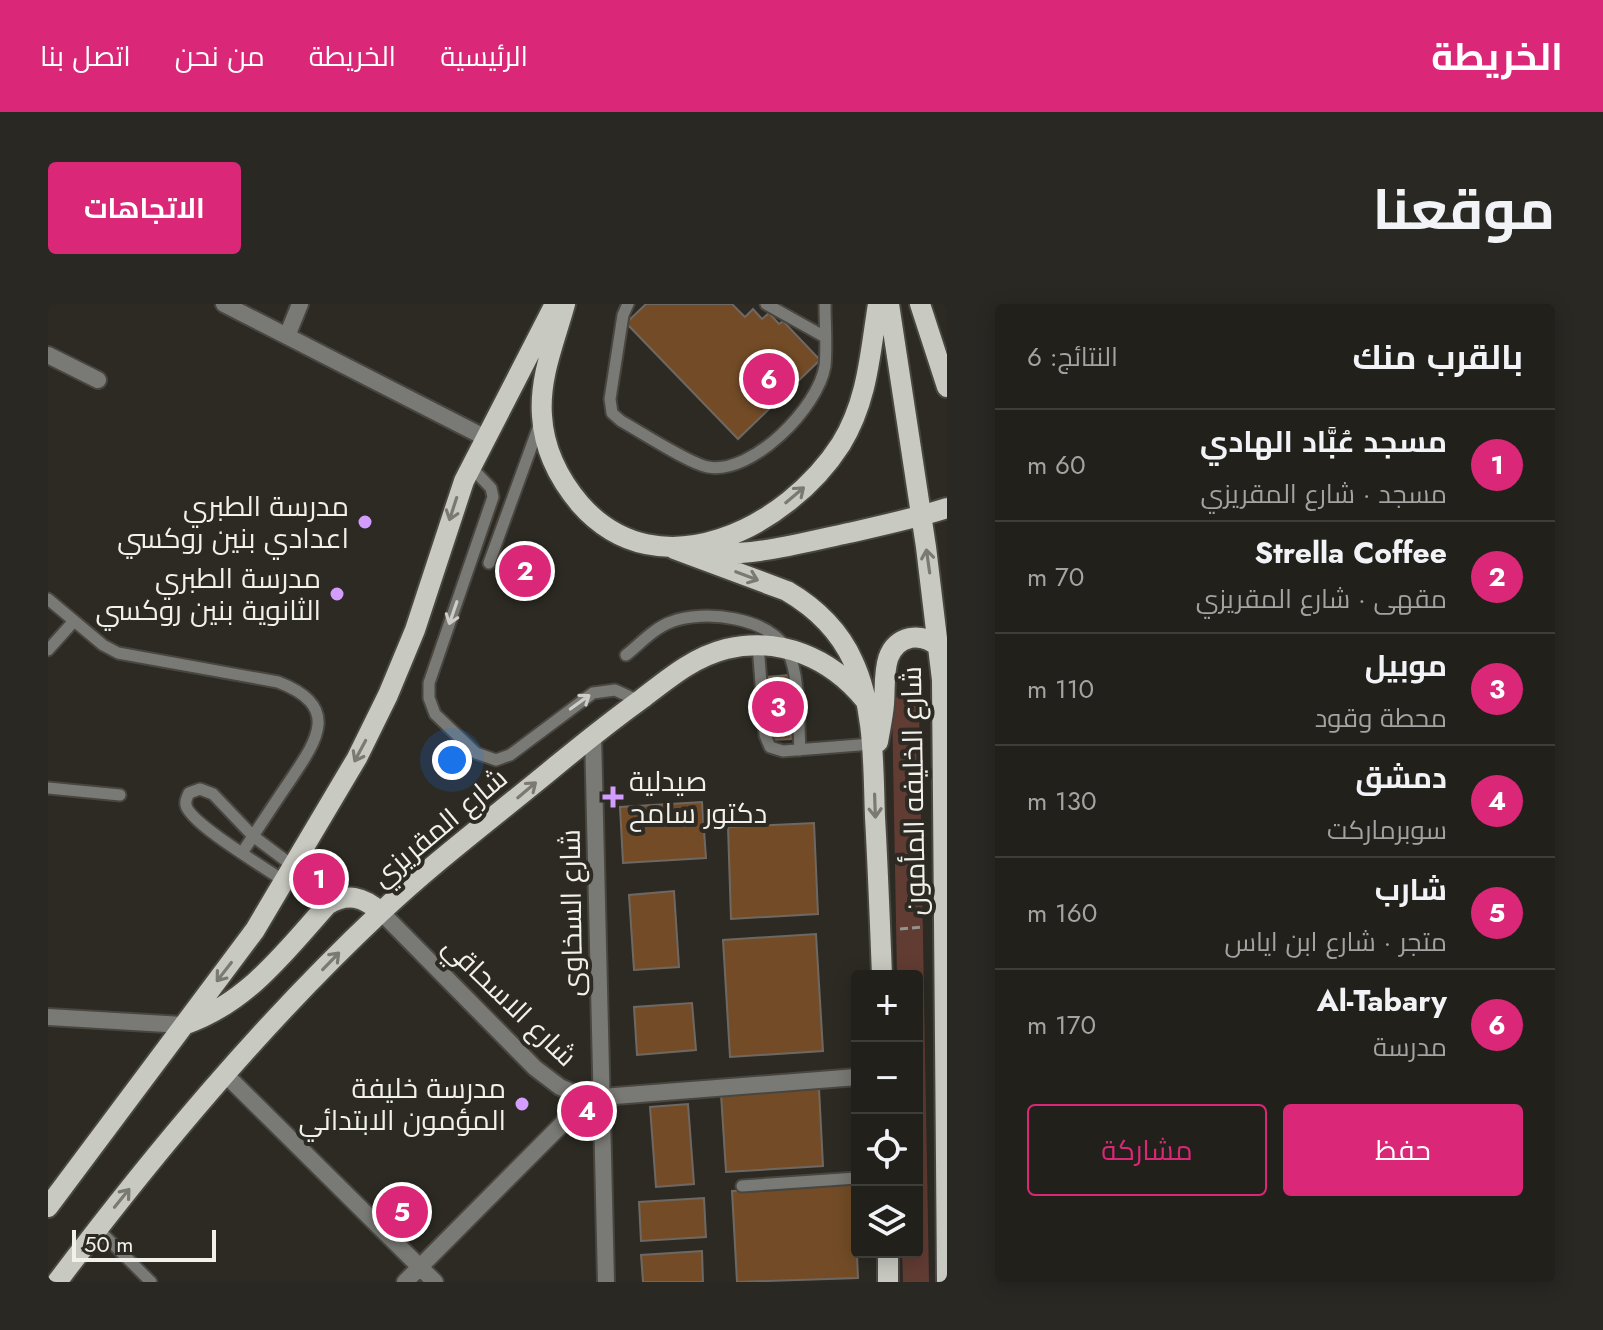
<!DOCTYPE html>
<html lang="ar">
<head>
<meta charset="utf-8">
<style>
	body { margin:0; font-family:Jost,Cairo,sans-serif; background:#292823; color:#f1f3f6; direction:rtl }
	.controls { position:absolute; right:24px; bottom:24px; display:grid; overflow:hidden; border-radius:8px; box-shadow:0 4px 20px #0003 }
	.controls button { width:72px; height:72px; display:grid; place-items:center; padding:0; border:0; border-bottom:2px solid #3e3e39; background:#21201a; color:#f1f3f6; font:40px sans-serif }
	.scale { position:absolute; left:24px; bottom:20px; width:144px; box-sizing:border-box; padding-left:8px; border:4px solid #f2f0eb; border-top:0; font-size:22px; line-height:28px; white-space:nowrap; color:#f2f0eb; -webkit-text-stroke:6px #2c2a23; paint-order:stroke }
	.you { position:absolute; left:404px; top:456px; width:28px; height:28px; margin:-20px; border:6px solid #fff; border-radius:50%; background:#1a73e8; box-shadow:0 0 0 12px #1a73e833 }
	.badge { display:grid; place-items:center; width:52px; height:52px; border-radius:50%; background:#db2777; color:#fff; font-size:26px; font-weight:700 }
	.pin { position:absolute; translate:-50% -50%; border:4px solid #fff; box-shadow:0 2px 8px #0006 }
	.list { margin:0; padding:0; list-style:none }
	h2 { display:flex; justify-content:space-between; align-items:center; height:104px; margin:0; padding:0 32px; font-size:34px }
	h2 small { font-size:26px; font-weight:400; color:#a2a3a2 }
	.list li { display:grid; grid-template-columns:52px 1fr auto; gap:24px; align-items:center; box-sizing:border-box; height:112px; padding:0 32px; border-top:2px solid #3e3e39 }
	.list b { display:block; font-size:30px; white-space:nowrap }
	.list p { margin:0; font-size:26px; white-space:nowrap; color:#a2a3a2 }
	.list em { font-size:26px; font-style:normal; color:#a2a3a2 }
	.actions { display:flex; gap:16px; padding:24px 32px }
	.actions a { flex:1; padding:18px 0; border:2px solid #db2777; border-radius:8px; text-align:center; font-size:28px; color:#db2777 }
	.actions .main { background:#db2777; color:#fff }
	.icon { flex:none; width:44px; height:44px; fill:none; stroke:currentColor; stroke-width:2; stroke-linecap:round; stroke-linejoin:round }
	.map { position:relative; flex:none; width:899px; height:978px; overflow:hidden; direction:ltr; border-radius:8px }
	header { display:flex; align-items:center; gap:48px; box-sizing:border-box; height:112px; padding:0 40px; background:#db2777; color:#fff }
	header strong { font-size:38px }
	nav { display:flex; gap:44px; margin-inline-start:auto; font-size:28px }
	.intro { display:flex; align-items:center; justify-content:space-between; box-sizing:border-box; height:192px; padding:0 48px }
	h1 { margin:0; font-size:56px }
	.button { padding:20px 36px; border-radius:8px; background:#db2777; color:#fff; font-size:28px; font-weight:700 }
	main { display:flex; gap:48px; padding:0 48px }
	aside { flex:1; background:#21201a; border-radius:8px; box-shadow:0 4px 20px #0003 }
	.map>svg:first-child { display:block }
	.green { fill:#613c33 }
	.building { fill:#734c27; stroke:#6f6862; stroke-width:2 }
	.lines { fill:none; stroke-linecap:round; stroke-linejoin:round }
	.service-casing { stroke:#48463f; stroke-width:15 }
	.minor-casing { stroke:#48463f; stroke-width:20 }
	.primary-casing { stroke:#48463f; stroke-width:24 }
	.path { stroke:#95938d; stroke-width:3; stroke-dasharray:8 4; stroke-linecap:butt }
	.service { stroke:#797a76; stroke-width:11 }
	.minor { stroke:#797a76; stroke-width:16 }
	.primary { stroke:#c8cac2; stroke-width:20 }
	.oneway { stroke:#7a7a72 }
	.oneway2 { stroke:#cecdc8 }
	.poi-dot { fill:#d29dfd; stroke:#2c2a23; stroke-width:3 }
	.labels { text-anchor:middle; stroke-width:8; stroke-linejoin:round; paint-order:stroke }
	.poi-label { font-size:28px; fill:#f2f0eb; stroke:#2c2a23; text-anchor:end }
	.street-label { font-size:28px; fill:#f2f0eb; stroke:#2c2a23 }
</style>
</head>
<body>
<header>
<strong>الخريطة</strong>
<nav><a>الرئيسية</a><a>الخريطة</a><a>من نحن</a><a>اتصل بنا</a></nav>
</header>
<div class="intro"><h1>موقعنا</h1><a class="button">الاتجاهات</a></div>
<main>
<aside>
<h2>بالقرب منك<small>النتائج: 6</small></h2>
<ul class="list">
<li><span class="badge">1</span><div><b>مسجد عُبَّاد الهادي</b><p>مسجد · شارع المقريزي</p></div><em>60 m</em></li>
<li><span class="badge">2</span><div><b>Strella Coffee</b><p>مقهى · شارع المقريزي</p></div><em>70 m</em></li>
<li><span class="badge">3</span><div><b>موبيل</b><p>محطة وقود</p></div><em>110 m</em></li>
<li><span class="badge">4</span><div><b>دمشق</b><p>سوبرماركت</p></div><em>130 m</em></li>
<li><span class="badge">5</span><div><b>شارب</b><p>متجر · شارع ابن اياس</p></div><em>160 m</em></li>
<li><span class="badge">6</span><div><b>Al-Tabary</b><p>مدرسة</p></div><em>170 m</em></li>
</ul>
<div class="actions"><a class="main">حفظ</a><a>مشاركة</a></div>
</aside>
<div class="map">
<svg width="899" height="978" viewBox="0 0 899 978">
	<rect width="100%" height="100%" fill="#2c2a23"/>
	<path class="green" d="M851,390L868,392L871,405L881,978H855L854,948H869V672H849L844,400Z"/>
	<path class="building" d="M598,0H684L697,13L705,5L714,15L721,9L731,20L735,17L772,56L690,135L578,19Z
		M740,371L743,435L723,436L719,373Z
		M654,498L658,554L575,559L572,503Z
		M766,519L770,610L683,615L680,523Z
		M626,587L631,663L586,666L581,591Z
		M768,630L775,747L682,753L675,636Z
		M644,699L648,746L589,751L586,703Z
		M771,784L775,862L678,868L673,790Z
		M640,800L646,880L608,883L602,803Z
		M806,880L810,974L689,978L684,887Z
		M656,894L658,933L593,937L591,898Z
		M654,947L655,978H595L593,951Z"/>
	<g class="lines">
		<defs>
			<path id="service" d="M580,0L575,11L562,95L564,109L573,117C593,128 640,159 660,163C704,171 770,104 777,62C779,42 777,20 777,0
				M718,0L777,33
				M422,162L443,184L445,193L381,379V394L387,410L428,449L448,456L462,451L545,389L567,386L591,397
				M441,259L492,119
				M0,295L55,341L70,349L230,378C296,403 267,439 239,481C224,503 209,526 194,549
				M710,341L717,431L722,443L735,447L824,440
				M0,346L26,317
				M578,351C592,340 606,324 623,318C655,305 724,313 740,348C752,372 750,418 752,446
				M0,484L72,491
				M236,577C219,565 141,519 138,501C137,496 139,494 141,489L152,485L165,490L205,532L245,562
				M694,882L809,874
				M50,925L103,978"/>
			<path id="minor" d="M176,0L436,133
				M239,32L252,0
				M0,51L50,76
				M545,431L558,978
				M333,608L487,764L512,783L526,789L554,793L809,773
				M0,713L135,721
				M177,770L387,978
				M357,978L542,792"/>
			<path id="primary" d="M517,0C507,37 491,73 494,112C496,146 511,175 532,200C611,290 740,223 793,140C820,96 822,49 830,0
				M841,0L878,243L894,376L899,978
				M872,0L899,83
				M626,245L739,287C768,304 791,326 805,357C827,404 825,462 827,513C830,566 832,619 834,672
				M654,249C703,253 749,240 796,230C831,222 865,215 899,204
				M830,438C832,425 835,413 836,400C838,377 832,341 862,334C873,332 883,336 891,343
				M138,720C200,698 237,648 279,601C300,588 315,593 333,608
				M0,903L207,626L309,454L340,391L367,326L416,177L507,0
				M840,948V978
				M9,978C108,847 213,721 332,609C388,556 450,510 509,461C537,438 566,415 595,394C621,374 646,353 678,345C732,332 783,354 817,396"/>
		</defs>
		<use href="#service" class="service-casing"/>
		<use href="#minor" class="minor-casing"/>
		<use href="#primary" class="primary-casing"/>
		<path class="path" d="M852,625L876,623"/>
		<use href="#service" class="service"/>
		<use href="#minor" class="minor"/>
		<use href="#primary" class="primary"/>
	</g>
	<defs><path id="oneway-shaft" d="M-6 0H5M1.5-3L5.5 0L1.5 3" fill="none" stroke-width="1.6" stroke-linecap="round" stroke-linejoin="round" transform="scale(2)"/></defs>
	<g class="oneway">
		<use href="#oneway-shaft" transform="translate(747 191) rotate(-40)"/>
		<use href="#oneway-shaft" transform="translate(405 205) rotate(108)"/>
		<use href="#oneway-shaft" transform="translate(880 257) rotate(-98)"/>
		<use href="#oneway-shaft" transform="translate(699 272) rotate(21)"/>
		<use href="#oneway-shaft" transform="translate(312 447) rotate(118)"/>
		<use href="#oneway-shaft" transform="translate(479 486) rotate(-40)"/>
		<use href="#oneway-shaft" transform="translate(827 502) rotate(88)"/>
		<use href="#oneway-shaft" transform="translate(283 657) rotate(-46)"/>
		<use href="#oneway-shaft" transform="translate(176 668) rotate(128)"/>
		<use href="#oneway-shaft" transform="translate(74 894) rotate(-51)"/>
	</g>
	<g class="oneway2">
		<use href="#oneway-shaft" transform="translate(405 309) rotate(109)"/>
		<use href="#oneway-shaft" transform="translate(532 398) rotate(-36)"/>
	</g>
	<g class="poi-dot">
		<circle cx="317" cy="218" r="8"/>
		<circle cx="289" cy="290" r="8"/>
		<path d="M561 481h8v8h8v8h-8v8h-8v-8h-8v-8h8z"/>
		<circle cx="474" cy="800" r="8"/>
	</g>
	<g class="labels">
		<g class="poi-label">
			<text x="301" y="212">مدرسة الطبري<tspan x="301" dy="32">اعدادي بنين روكسي</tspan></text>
			<text x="273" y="284">مدرسة الطبري<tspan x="273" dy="32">الثانوية بنين روكسي</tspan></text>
			<text x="581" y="487" text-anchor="start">صيدلية<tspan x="581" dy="32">دكتور سامح</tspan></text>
			<text x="458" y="794">مدرسة خليفة<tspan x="458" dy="32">المؤمون الابتدائي</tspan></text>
		</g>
		<g class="street-label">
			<text transform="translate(865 487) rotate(-91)" y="10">شارع الخليفه المأمون</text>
			<text transform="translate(391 523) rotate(-40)" y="10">شارع المقريزي</text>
			<text transform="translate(523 609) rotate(-91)" y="10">شارع السخاوى</text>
			<text transform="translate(462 697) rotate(44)" y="10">شارع الاسحاقي</text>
		</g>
	</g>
</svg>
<div class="controls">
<button>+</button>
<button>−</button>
<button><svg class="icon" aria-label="locate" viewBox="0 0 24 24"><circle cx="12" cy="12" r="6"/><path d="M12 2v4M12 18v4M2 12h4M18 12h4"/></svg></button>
<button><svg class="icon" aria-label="layers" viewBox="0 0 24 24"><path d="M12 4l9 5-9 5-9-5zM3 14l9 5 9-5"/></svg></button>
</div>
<div class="scale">50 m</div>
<div class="you"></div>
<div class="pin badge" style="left:271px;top:575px">1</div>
<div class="pin badge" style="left:477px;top:267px">2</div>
<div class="pin badge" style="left:730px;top:403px">3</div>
<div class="pin badge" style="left:539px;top:807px">4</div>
<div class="pin badge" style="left:354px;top:908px">5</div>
<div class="pin badge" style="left:721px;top:75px">6</div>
</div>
</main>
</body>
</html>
